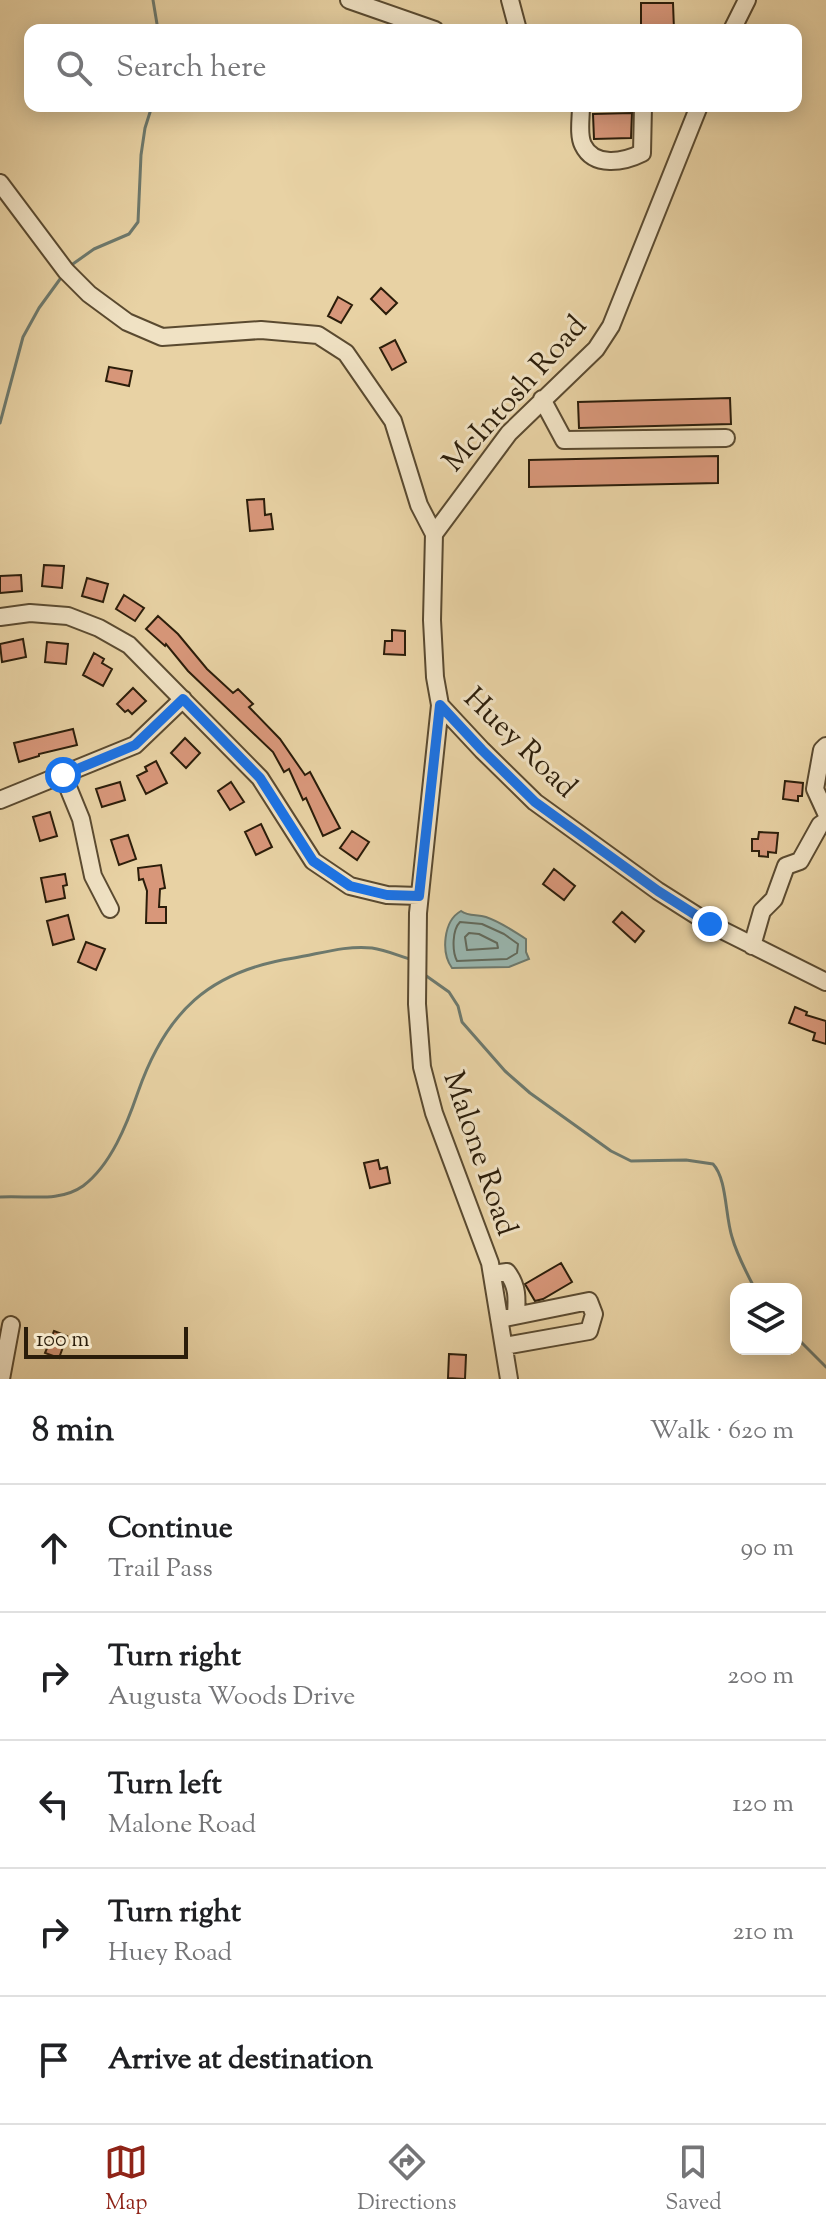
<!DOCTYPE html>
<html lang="en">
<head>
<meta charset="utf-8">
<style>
	body { margin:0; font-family:"Sorts Mill Goudy",serif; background:#f6f6f6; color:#202124 }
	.controls { position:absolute; right:24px; bottom:24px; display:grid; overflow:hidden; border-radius:16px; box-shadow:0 4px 20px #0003 }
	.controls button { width:72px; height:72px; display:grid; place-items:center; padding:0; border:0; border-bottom:2px solid #e0e0e0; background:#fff; color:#202124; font:40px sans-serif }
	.scale { position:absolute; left:24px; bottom:20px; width:164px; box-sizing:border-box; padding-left:8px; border:4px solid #2b1d0a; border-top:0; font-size:22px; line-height:28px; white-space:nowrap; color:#2b1d0a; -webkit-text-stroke:6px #f0e2c4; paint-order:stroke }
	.stop { position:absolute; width:24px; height:24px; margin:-18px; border:6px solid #1a73e8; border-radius:50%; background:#fff }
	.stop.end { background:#1a73e8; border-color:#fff; box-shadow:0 2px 8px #0008 }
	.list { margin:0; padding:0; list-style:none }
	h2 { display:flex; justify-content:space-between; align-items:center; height:104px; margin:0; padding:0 32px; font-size:34px }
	h2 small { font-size:26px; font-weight:400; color:#757577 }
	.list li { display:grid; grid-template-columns:52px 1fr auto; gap:24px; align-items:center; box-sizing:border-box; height:128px; padding:0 32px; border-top:2px solid #e0e0e0 }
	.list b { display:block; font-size:30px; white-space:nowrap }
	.list p { margin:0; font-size:26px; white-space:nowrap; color:#757577 }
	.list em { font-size:26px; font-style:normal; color:#757577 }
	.icon { flex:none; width:44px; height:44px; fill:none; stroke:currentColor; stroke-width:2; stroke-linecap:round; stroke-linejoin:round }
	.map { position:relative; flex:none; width:826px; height:1379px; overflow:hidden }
	.search { position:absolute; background:#fff; box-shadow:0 4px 20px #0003; left:24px; right:24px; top:24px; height:88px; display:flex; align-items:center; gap:20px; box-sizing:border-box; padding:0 28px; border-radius:16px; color:#757577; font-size:30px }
	.sheet { height:744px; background:#fff }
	nav { display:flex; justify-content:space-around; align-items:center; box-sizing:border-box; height:112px; border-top:2px solid #e0e0e0; background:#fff; font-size:22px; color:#757577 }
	nav a { display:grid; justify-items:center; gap:4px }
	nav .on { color:#8f2418 }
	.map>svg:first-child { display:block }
	.water { fill:#99b6af; stroke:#6d796d; stroke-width:2 }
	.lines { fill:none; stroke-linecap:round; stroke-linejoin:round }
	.shore { stroke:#626a5c; stroke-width:2 }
	.stream { stroke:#6d796d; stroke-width:3 }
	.building { fill:#d8977a; stroke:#2b1d0a; stroke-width:2 }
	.minor-casing { stroke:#5a4a30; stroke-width:20 }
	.minor { stroke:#f0e2c4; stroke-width:16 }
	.route { stroke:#1a73e8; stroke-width:10 }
	.labels { text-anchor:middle; stroke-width:6; stroke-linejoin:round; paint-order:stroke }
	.street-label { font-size:30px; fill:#2b1d0a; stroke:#f0e2c4 }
</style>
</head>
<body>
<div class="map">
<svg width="826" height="1379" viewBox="0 0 826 1379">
	<rect width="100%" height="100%" fill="#e8d2a4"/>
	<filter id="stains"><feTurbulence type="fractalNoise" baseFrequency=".0025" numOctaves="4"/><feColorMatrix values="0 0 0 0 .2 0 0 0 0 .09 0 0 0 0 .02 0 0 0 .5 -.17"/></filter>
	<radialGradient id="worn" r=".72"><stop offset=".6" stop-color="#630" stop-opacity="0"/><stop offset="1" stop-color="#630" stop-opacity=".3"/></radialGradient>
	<path class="water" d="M461,911C469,917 477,914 486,917C501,922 513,931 526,939V952L529,959L509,967L452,968C441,953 443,921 461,911Z"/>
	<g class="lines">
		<path class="shore" d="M460,922L482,924L504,934L518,944L517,953L507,959L457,961C452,951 452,930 460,922Z
			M469,933L479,934L497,943L498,948L467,950L465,937Z"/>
		<path class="stream" d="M153,0L158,30
			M70,266L94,249L129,234L138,222L141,155L145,128L152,106
			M0,423L23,337L39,308L63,275
			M425,975L449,992L458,1006L462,1022L505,1071L530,1093L611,1151L631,1161L686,1160L713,1164C727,1179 725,1215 732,1237C737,1255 746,1272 755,1289
			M0,1197C28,1195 59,1203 83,1186C111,1165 127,1124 138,1092C166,1012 209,971 294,958C319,954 346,945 372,948C386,950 399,956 413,960
			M796,1337L826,1367"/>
	</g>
	<path class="building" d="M641,3H673L674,30H641Z
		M632,113L631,138L594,139L593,114Z
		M381,288L397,303L386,314L371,299Z
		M338,297L352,305L341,323L328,316Z
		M395,340L406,362L392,370L380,348Z
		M109,367L132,371L129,386L106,381Z
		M730,398L731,424L579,428L578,402Z
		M718,456V483L529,487V460Z
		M264,499L265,515L271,514L273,529L250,531L247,500Z
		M44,565L64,566L62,588L42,586Z
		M21,575L22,591L0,593V576Z
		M87,578L108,584L103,602L82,596Z
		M124,595L144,608L135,621L116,609Z
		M158,616L178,634L207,669L233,693L238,689L253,704L249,707L280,739L305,775L310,772L340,828L323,836L306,798L303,800L289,769L284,772L273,752L188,671L166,644L165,646L146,629Z
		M392,630L405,631V655L384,654L385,641H392Z
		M23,639L26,657L2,662L0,644Z
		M47,642L68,644L66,664L45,662Z
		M94,653L104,659L102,663L112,669L103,686L83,675Z
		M133,688L146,701L132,714L128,710L125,712L117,704Z
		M73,729L77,745L39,754V756L19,762L14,743Z
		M185,738L200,753L186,768L171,753Z
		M156,761L167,783L146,794L137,776L147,771L145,767Z
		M785,781L803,783L802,796H798V801L783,799Z
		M120,782L125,800L102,807L96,789Z
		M231,782L244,802L230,810L218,791Z
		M50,812L57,836L40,841L33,817Z
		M261,824L272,847L256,855L245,832Z
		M352,831L369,842L357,860L340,848Z
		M759,832L778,833L776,853L768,852V857L759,856V851H752V839H758Z
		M128,835L136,859L119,865L111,840Z
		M161,865L165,888L160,889L159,907H166V923H146L147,891L143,879L139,880L138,868Z
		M554,869L575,886L564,900L543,884Z
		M65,874L67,885L63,886L65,898L46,902L41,878Z
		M622,912L644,931L635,942L613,922Z
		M68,915L74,939L53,945L47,921Z
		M86,942L105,949L96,970L78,962Z
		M795,1007L807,1012L806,1015L826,1021V1044L813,1040L815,1033L789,1023Z
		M378,1160L380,1169L387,1167L390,1183L370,1188L364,1163Z
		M561,1263L572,1282L543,1299L535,1301L525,1284Z
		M54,1331L67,1336L59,1358L45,1353Z
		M449,1354L466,1355L465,1379L448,1378Z"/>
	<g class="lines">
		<defs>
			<path id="minor" d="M349,0L435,30
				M510,0L518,30
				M732,30L747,0
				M581,106C581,118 578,135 583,145C594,168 624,162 642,153L643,106
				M0,183L66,271L89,294L127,322L162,337L261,330L318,335L346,353L393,421L419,505L434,534L432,620L435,677L440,705L482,750L535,802L658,891L710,924L826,982
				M542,399L564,440L726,438
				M434,534L509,433L596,349L611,326L699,106
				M0,617L30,613L68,616L99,628L129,645L260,778L313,861L350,886L387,895L419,896
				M440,705L418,913L417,1004L422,1067L434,1113L490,1263L509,1379
				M826,746L822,750L815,789L826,813
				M63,775L81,819L93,876L110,909
				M0,800L135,745L183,699
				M752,946L762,911L774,899L786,866L800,861L820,825L826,821
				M492,1274L507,1272C518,1286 517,1299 516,1315
				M500,1319L589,1301L594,1314L589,1331L504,1346
				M1,1379L11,1325"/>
		</defs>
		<use href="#minor" class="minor-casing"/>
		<use href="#minor" class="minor"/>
	</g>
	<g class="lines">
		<path class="route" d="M63,775L135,745L183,699L260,778L313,861L350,886L387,895L419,896L440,705L482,750L535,802L658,891L710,924"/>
	</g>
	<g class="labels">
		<g class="street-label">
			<text transform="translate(514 393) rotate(-48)" y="10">McIntosh Road</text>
			<text transform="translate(521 742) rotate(44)" y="10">Huey Road</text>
			<text transform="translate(481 1153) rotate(71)" y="10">Malone Road</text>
		</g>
	</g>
	<rect width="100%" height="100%" filter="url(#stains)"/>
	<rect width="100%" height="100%" fill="url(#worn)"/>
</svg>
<div class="controls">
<button><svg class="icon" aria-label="layers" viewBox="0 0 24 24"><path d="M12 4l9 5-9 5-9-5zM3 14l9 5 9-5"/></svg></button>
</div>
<div class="scale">100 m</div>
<div class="stop" style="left:63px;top:775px"></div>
<div class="stop end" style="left:710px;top:924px"></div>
<div class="search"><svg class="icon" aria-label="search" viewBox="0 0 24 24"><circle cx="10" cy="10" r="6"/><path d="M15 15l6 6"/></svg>Search here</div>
</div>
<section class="sheet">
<h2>8 min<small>Walk · 620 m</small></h2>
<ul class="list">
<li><svg class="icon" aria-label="ahead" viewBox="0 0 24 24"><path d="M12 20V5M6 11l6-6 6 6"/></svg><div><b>Continue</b><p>Trail Pass</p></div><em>90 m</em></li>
<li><svg class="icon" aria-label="right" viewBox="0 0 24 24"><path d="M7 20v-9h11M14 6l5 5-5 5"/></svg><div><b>Turn right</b><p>Augusta Woods Drive</p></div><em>200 m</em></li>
<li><svg class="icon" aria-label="left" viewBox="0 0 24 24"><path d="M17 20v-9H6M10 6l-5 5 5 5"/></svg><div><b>Turn left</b><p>Malone Road</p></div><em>120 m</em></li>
<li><svg class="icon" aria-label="right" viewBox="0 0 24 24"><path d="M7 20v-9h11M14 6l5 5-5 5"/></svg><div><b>Turn right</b><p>Huey Road</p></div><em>210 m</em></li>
<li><svg class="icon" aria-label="arrive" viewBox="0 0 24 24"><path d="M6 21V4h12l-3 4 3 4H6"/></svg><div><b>Arrive at destination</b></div></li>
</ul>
</section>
<nav>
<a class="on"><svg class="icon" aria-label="map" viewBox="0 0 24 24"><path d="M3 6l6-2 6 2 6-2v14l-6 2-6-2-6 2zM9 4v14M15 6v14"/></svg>Map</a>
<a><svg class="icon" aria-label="directions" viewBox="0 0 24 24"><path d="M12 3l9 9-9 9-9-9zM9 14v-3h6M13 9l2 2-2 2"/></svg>Directions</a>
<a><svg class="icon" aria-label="saved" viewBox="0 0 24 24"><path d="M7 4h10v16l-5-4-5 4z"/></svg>Saved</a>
</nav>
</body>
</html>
